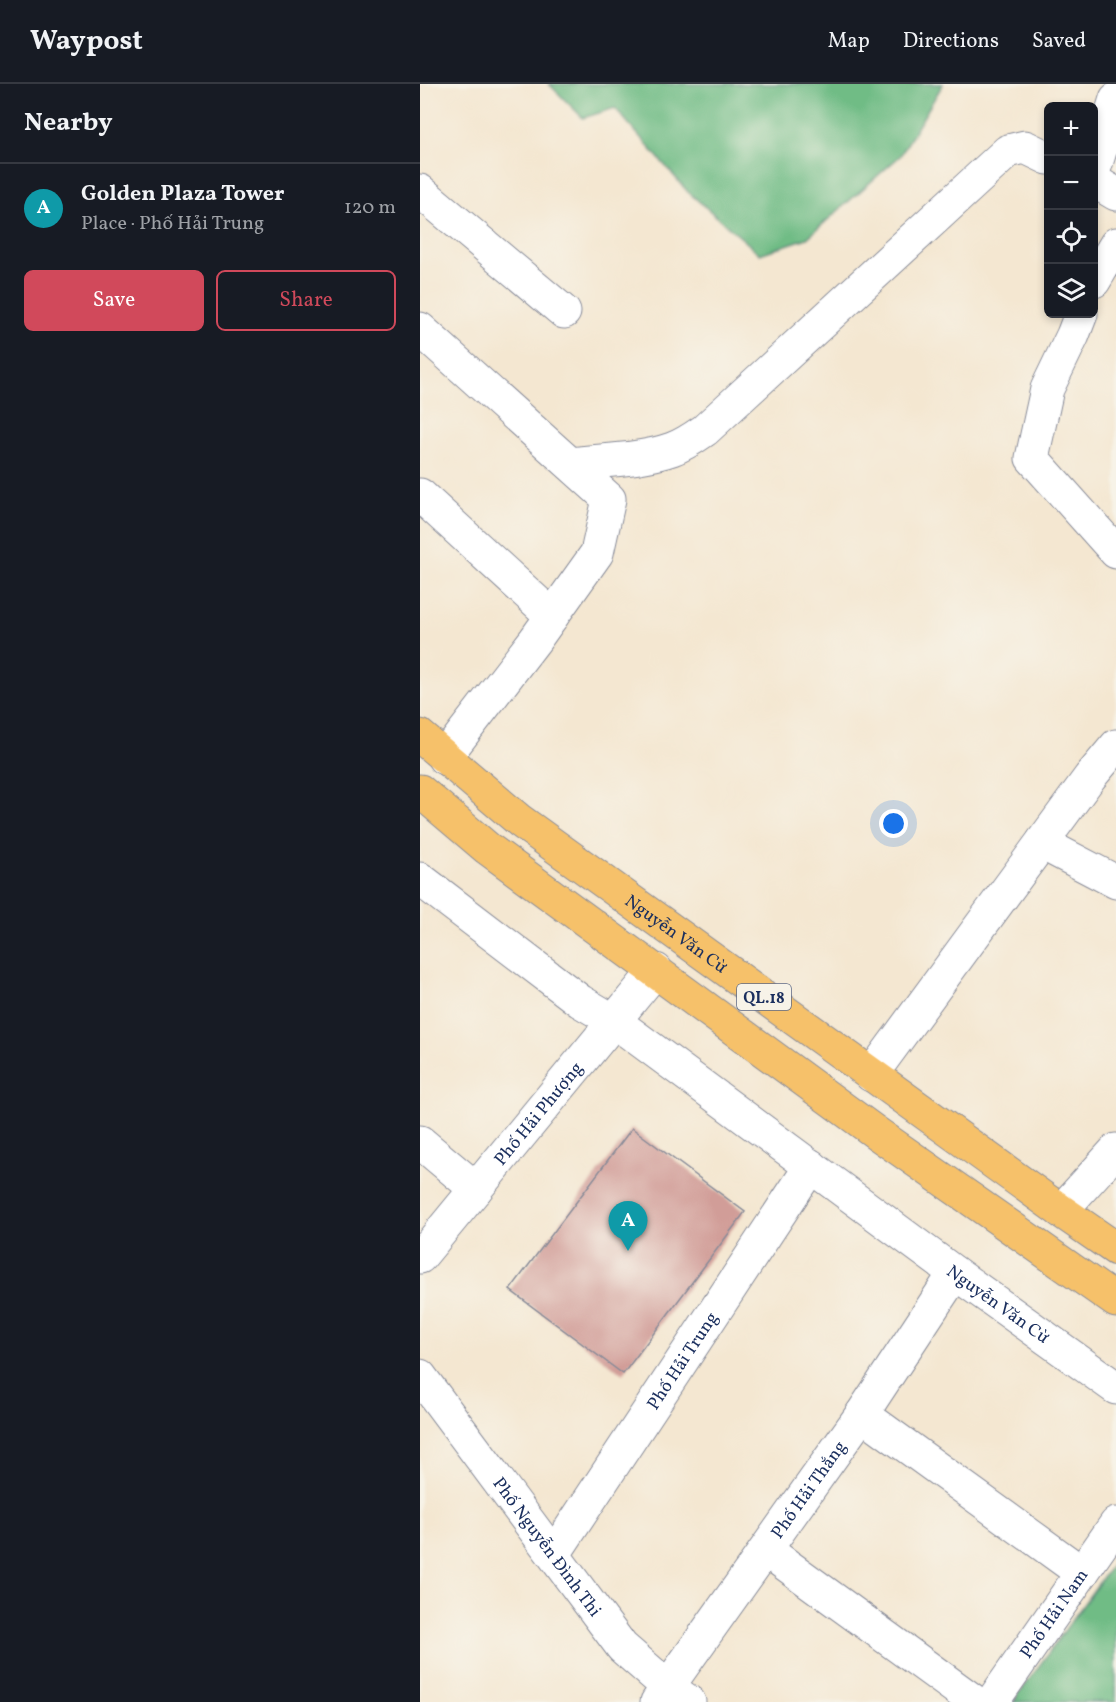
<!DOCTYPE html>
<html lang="en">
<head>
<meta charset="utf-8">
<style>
	body { margin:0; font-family:Vollkorn,serif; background:#20242c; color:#f1f3f6 }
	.controls { position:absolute; right:18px; top:18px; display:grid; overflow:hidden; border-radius:9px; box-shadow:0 3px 9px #0003 }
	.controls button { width:54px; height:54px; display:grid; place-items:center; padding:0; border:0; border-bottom:2px solid #363941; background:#171b24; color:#f1f3f6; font:30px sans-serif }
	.you { position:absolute; left:474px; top:740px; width:21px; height:21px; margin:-15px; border:4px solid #fff; border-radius:50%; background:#1a73e8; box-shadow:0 0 0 9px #1a73e833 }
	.badge { display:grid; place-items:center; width:39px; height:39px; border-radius:50%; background:#d1495b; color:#fff; font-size:20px; font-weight:700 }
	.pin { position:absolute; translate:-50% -50px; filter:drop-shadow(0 2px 3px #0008) }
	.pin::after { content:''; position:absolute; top:32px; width:21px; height:18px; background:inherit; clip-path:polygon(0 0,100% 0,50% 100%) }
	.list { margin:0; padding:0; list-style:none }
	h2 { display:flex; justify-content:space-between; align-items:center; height:78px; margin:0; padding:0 24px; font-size:26px }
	h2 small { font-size:20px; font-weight:400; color:#9ea1a6 }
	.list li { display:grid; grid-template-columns:39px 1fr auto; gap:18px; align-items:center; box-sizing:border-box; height:90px; padding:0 24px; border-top:2px solid #363941 }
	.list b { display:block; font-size:22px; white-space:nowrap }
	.list p { margin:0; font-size:20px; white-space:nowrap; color:#9ea1a6 }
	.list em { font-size:20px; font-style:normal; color:#9ea1a6 }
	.actions { display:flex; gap:12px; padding:18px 24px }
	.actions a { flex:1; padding:14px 0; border:2px solid #d1495b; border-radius:9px; text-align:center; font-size:21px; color:#d1495b }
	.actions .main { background:#d1495b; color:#fff }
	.icon { flex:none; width:33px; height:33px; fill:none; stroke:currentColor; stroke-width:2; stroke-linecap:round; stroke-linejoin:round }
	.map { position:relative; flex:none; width:696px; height:1618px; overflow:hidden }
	header { display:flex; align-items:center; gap:36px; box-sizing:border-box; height:84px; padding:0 30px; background:#171b24; border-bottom:2px solid #363941 }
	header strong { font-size:28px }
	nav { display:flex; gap:33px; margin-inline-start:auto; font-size:21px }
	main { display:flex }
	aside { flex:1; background:#171b24 }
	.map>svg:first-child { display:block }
	.forest { fill:#70bc85; stroke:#467672; stroke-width:1.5 }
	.building { fill:#d19d98 }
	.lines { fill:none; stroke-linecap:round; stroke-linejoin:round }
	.minor-casing { stroke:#888b98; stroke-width:35 }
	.major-casing { stroke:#888b98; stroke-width:35 }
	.minor { stroke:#fff; stroke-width:33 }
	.major { stroke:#f6c16b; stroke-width:33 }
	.labels { text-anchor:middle; stroke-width:4.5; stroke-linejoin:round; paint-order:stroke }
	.shield { fill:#f7f3e8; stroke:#5d6a87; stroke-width:1.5 }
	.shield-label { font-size:16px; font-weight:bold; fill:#1b2f5e }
	.street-label { font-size:18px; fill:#1b2f5e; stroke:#f7f3e8 }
</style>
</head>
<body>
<header>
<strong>Waypost</strong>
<nav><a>Map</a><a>Directions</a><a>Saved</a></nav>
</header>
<main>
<aside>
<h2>Nearby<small></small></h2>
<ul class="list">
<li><span class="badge" style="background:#0f9aa8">A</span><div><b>Golden Plaza Tower</b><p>Place · Phố Hải Trung</p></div><em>120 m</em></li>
</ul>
<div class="actions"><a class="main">Save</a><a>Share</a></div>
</aside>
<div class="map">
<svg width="696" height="1618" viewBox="0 0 696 1618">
	<rect width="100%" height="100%" fill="#f7f3e8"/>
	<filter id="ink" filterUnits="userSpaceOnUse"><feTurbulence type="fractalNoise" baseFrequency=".0167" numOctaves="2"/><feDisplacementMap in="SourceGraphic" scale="12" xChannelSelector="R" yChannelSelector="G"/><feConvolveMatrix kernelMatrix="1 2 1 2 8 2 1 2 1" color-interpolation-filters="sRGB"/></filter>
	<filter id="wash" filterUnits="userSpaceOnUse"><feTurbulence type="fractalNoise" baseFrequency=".008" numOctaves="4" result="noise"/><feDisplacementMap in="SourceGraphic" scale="24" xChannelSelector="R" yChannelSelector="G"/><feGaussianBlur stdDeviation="1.35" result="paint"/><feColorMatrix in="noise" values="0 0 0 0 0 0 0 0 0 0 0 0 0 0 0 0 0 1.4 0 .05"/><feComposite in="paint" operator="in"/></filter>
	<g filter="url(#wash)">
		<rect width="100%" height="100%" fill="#f4e7d1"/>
		<path class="forest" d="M129,0H523L480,72L387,154L340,170L268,108L195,24L163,34Z
			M696,1475V1618H593Z"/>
		<g id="blocks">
			<path class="building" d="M212,1044L325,1128L203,1290L90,1206Z"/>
		</g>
	</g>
	<g filter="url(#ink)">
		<use href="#blocks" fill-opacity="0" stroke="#888b98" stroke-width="1.5"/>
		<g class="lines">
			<defs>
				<g id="minor">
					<path d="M674,86L696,15"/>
					<path d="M674,97L696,110"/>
					<path d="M0,107L144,228"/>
					<path d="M674,197L696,160"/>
					<path d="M661,230L653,251L627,305L612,374L696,468"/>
					<path d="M0,245L189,415L177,469L115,556L24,674"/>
					<path d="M151,380C184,376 221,376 252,365C264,361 275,353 285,346L588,67L605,63L628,74"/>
					<path d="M0,411L132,532"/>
					<path d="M623,757L633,765L696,798"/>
					<path id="s1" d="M0,795L160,917L194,937L535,1189L696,1304"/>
					<path d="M451,991L670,693L696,662"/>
					<path d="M0,1058L56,1105"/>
					<path d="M641,1127L696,1066"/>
					<path id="s2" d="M0,1173L236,886"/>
					<path id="s3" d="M0,1292L202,1563L248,1603L269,1618"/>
					<path d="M442,1330L662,1489"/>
					<path d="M346,1466L555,1618"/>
					<path id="s4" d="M134,1470L391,1082"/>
					<path id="s5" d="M237,1618L442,1330L535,1189"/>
					<path id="s6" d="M572,1618L696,1440"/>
				</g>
				<g id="major">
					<path id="s7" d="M0,652L100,737L641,1127L696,1165"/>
					<path d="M0,707L67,764L455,1048L696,1217"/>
				</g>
			</defs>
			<use href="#minor" class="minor-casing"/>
			<use href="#major" class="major-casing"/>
			<use href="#minor" class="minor"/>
			<use href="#major" class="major"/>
		</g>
	</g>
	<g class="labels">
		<rect class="shield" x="317" y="900" width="54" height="26" rx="4.5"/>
		<g class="shield-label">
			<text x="344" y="919">QL.18</text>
		</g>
		<g class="street-label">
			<text dy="6" stroke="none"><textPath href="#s7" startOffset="324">Nguyễn Văn Cừ</textPath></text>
			<text dy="6" stroke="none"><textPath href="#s2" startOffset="186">Phố Hải Phượng</textPath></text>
			<text dy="6" stroke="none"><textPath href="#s1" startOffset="718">Nguyễn Văn Cừ</textPath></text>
			<text dy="6" stroke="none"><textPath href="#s4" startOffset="232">Phố Hải Trung</textPath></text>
			<text dy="6" stroke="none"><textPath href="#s5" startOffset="261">Phố Hải Thắng</textPath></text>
			<text dy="6" stroke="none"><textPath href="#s3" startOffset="213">Phố Nguyễn Đình Thi</textPath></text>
			<text dy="6" stroke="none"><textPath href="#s6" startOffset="108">Phố Hải Nam</textPath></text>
		</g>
	</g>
</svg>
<div class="controls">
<button>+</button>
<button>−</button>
<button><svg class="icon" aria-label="locate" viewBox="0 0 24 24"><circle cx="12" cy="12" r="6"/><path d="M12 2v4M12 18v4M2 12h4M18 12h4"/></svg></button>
<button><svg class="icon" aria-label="layers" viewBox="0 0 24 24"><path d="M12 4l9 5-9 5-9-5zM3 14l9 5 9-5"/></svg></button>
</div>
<div class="you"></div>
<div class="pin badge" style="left:208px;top:1167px;background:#0f9aa8">A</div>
</div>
</main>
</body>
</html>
